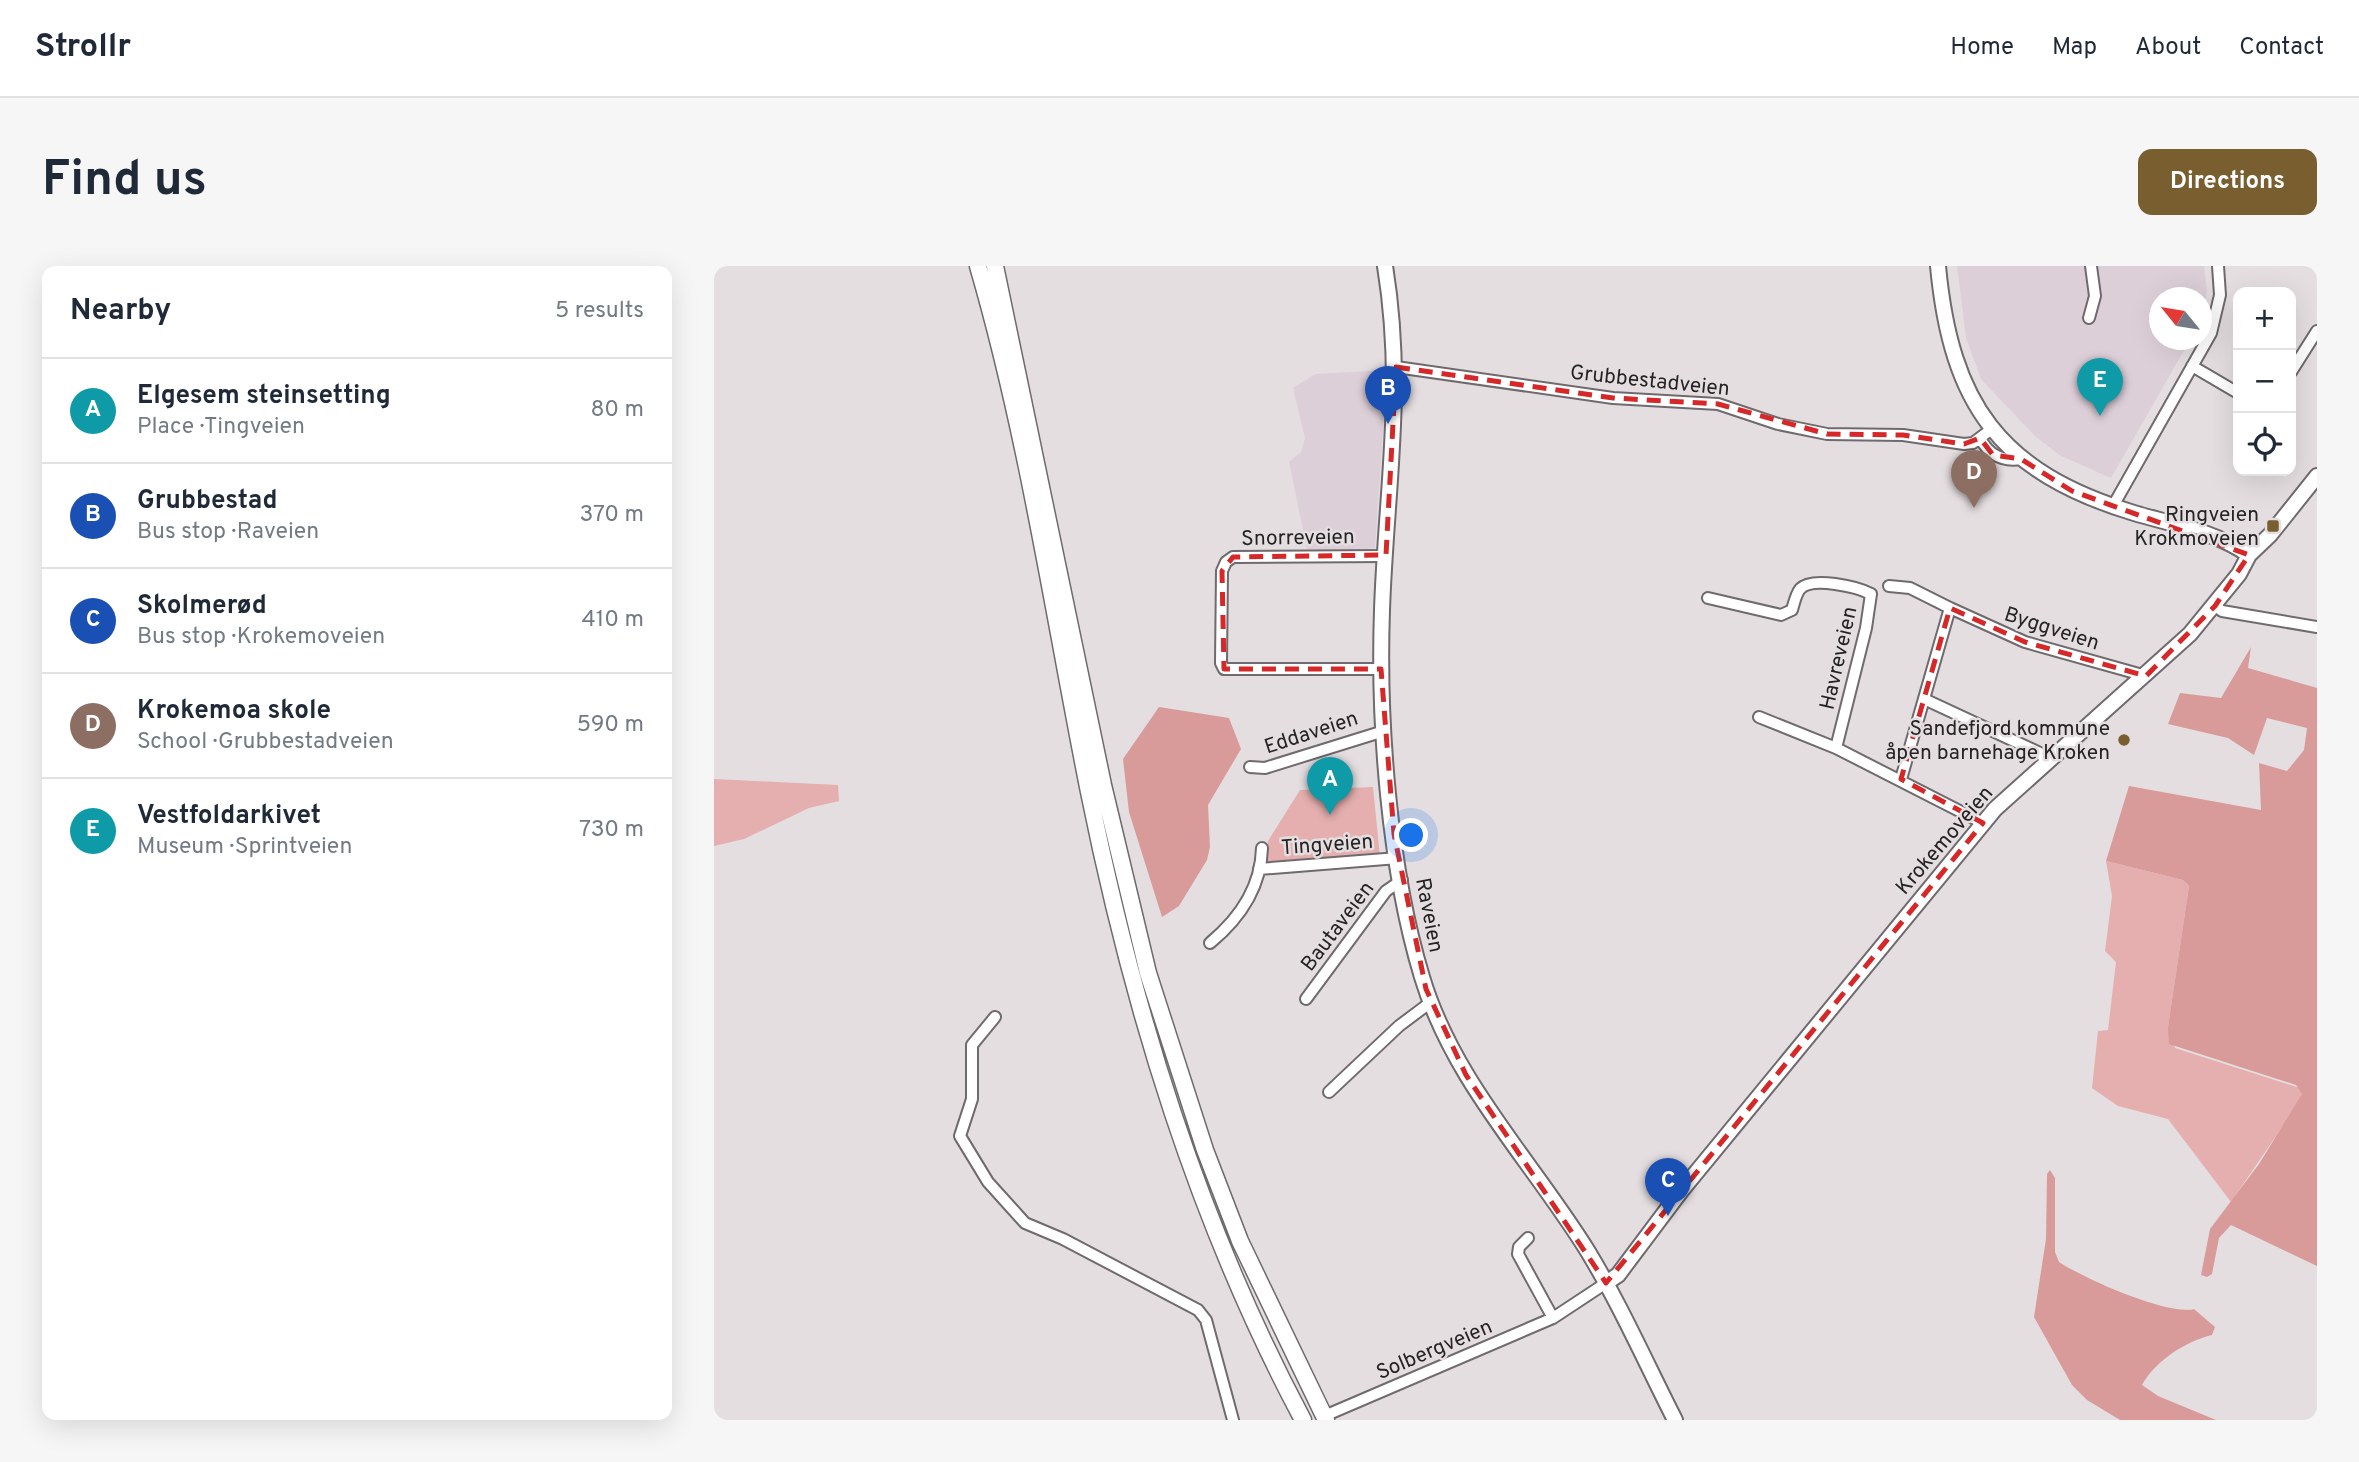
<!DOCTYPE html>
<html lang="en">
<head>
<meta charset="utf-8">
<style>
	body { margin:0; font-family:Overpass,sans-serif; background:#f6f6f7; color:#1f2937 }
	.controls { position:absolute; right:21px; top:21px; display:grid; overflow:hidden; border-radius:14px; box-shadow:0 7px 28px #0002 }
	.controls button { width:63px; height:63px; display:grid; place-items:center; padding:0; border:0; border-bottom:2px solid #e0e1e3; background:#fff; color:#1f2937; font:35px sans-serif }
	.compass { position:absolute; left:1435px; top:21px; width:63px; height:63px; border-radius:50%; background:#fff; box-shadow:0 7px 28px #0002; rotate:300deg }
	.you { position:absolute; left:698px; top:570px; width:24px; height:24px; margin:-18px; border:5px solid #fff; border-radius:50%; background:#1a73e8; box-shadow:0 0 0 10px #1a73e833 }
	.badge { display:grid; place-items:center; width:46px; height:46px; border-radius:50%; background:#795e30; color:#fff; font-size:23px; font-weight:700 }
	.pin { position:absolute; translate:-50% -58px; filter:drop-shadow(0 2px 4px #0008) }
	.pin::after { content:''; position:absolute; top:37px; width:24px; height:21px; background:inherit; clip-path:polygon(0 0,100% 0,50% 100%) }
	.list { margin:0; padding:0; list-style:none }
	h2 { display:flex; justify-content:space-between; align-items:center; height:91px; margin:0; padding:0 28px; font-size:30px }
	h2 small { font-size:23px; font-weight:400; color:#747a83 }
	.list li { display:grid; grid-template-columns:46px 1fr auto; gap:21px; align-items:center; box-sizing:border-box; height:105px; padding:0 28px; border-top:2px solid #e0e1e3 }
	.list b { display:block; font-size:26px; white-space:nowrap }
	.list p { margin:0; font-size:23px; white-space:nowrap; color:#747a83 }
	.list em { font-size:23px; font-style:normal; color:#747a83 }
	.icon { flex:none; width:38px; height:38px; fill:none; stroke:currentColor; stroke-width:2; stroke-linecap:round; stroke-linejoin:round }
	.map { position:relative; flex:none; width:1603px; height:1154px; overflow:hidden; border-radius:14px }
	header { display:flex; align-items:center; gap:42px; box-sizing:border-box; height:98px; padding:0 35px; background:#fff; border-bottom:2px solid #e0e1e3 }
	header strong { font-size:33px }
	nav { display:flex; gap:38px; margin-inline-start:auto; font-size:24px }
	.intro { display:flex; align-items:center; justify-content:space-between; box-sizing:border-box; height:168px; padding:0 42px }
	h1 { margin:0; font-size:49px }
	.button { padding:18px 32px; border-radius:14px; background:#795e30; color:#fff; font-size:24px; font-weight:700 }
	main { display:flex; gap:42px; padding:0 42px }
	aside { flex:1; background:#fff; border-radius:14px; box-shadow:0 7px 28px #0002 }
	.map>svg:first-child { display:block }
	.built { fill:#ddcfd8 }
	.green { fill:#e4afae }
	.forest { fill:#d89b9a }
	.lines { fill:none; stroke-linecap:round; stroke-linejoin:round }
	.minor-casing { stroke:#6f6a6d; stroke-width:14 }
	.major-casing { stroke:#6f6a6d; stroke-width:18 }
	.highway-casing { stroke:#6f6a6d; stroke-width:19 }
	.minor { stroke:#fff; stroke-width:10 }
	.major { stroke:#fff; stroke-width:14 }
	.highway { stroke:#fff; stroke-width:16 }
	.marked { fill:none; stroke:#d62828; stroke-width:5; stroke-dasharray:14 9; stroke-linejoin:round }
	.poi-dot { fill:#795e30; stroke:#e4dee1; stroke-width:2.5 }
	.labels { text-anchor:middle; stroke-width:5; stroke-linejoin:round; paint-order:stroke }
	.street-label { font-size:21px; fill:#252324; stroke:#e4dee1 }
	.poi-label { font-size:21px; fill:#252324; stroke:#e4dee1; text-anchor:end }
</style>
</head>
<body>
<header>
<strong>Strollr</strong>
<nav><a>Home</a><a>Map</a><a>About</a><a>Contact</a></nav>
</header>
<div class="intro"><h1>Find us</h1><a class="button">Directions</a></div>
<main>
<aside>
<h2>Nearby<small>5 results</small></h2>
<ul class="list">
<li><span class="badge" style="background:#0f9aa8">A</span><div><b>Elgesem steinsetting</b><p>Place · Tingveien</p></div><em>80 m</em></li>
<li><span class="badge" style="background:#1a4fb4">B</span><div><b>Grubbestad</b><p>Bus stop · Raveien</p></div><em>370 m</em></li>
<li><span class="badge" style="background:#1a4fb4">C</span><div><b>Skolmerød</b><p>Bus stop · Krokemoveien</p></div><em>410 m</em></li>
<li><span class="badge" style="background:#8d6e63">D</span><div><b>Krokemoa skole</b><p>School · Grubbestadveien</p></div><em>590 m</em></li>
<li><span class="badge" style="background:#0f9aa8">E</span><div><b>Vestfoldarkivet</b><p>Museum · Sprintveien</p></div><em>730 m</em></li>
</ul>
</aside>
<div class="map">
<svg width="1603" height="1154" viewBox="0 0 1603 1154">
	<rect width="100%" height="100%" fill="#e4dee1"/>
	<path class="built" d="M1243,0H1490L1493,24L1488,53V32H1446V74H1476L1397,212L1345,189L1321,170L1267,113L1252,72Z
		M673,104L661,282L627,286L593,283L575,196L587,186L591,172L579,122L601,108Z"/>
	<path class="green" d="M0,513L124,519L125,535L95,542L30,573L0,580Z
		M659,521L666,591L553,597L554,575L586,524Z
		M1392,595L1469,614L1475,620L1454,761L1461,782L1586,822L1588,828L1585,836L1517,936L1454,853L1404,840L1378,822L1384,765L1394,764L1402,696L1391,685L1398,630Z"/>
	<path class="forest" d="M1537,381L1534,402L1603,422V1000L1517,959L1505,972L1498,1008L1493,1011L1487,1009L1496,963L1545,898L1588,828L1582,819L1455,778L1454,761L1475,620L1469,614L1392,595L1415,520L1547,544L1545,497L1573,505L1590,484L1593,462L1553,452L1540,489L1514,472L1454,458L1466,427L1507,432Z
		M445,441L515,452L527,483L494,539L496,581L493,594L465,640L448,651L415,546L409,493Z
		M1336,904L1341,912V986L1345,996C1369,1012 1454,1050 1480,1043L1501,1061L1498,1069C1472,1075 1441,1095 1428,1119L1444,1130L1502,1154H1406L1373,1134L1358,1119L1320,1051L1332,973L1333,908Z"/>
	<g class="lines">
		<defs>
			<path id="minor" d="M1375,52L1381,30L1377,0
				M1478,100L1524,127
				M682,101L899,132L1004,138L1064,158L1113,168L1189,169L1250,178L1259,177L1279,162
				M1577,106L1603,65
				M1266,172C1275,189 1288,196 1307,193
				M1399,240L1497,67L1506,29L1504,0
				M1175,320L1196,322L1236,342L1187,513
				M994,332L1067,349L1078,344C1080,337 1082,328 1086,323C1098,310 1144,321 1157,328L1152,362L1122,482
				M1501,340L1508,345L1603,361
				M1236,342L1311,376L1432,410
				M667,403H510L507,397L508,305L512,296L519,291L672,290
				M1210,433L1326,487L1332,495
				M1045,451L1122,482L1269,557
				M536,501L551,502L670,465
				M545,603L684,592
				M496,677C525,653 547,621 548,582
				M592,733L672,625L688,614
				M281,751L258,779V833L246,870L274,916L311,957L349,973L484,1044L492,1054L519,1154
				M615,826L685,760L717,736
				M814,972L805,981L804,988L839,1052
				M615,1148L839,1052L892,1017"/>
			<path id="major" d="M671,0C691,122 672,224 668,344C664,458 675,602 708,711C739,815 817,894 873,984C906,1038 932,1097 961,1154
				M1224,0C1237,138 1285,206 1420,247C1457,258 1503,266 1535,289
				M892,1017L904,1009L967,925L1281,543L1476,368L1525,308L1535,289L1556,269L1603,210"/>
			<path id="highway" d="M264,0C314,172 340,351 375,526C419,744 484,957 589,1154
				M281,0L389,519L434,707L491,884L526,975L612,1154"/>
		</defs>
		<use href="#minor" class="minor-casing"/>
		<use href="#major" class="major-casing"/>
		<use href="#highway" class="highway-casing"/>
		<use href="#minor" class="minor"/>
		<use href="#major" class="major"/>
		<use href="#highway" class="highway"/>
	</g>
	<path class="marked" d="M682,101L899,132L1004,138L1113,168L1189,169L1250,178L1266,172L1279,189L1307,193L1358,225L1535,289L1501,340L1432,410L1311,376L1236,342L1187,513L1269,557L892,1017L752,809L712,723L680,568L667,403H510L508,305L519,291L672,289Z"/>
	<g class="poi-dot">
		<rect x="1552" y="253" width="14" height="14" rx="3.5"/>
		<circle cx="1410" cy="474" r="7"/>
	</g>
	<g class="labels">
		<g class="street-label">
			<text transform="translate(936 114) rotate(6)" y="7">Grubbestadveien</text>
			<text transform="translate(584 271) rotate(-1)" y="7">Snorreveien</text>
			<text transform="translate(1338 362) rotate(18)" y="7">Byggveien</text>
			<text transform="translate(1124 392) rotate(-77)" y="7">Havreveien</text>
			<text transform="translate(597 466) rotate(-18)" y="7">Eddaveien</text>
			<text transform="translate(1230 574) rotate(-49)" y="7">Krokemoveien</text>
			<text transform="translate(613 578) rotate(-4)" y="7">Tingveien</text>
			<text transform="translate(716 649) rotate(79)" y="7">Raveien</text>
			<text transform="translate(623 660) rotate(-53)" y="7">Bautaveien</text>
			<text transform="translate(720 1083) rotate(-23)" y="7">Solbergveien</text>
		</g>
		<g class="poi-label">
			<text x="1545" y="255">Ringveien<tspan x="1545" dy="24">Krokmoveien</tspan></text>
			<text x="1396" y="469">Sandefjord kommune<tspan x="1396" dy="24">åpen barnehage Kroken</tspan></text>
		</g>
	</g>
</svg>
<div class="controls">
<button>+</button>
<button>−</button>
<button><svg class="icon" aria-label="locate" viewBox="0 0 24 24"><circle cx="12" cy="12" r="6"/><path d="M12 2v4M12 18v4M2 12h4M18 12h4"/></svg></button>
</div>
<svg class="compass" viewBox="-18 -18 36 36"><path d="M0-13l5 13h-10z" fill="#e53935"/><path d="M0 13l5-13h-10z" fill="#747a83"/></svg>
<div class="you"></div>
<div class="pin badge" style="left:616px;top:549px;background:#0f9aa8">A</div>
<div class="pin badge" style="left:674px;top:158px;background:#1a4fb4">B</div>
<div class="pin badge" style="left:954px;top:950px;background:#1a4fb4">C</div>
<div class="pin badge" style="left:1260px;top:242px;background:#8d6e63">D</div>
<div class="pin badge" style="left:1386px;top:150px;background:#0f9aa8">E</div>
</div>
</main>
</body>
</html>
